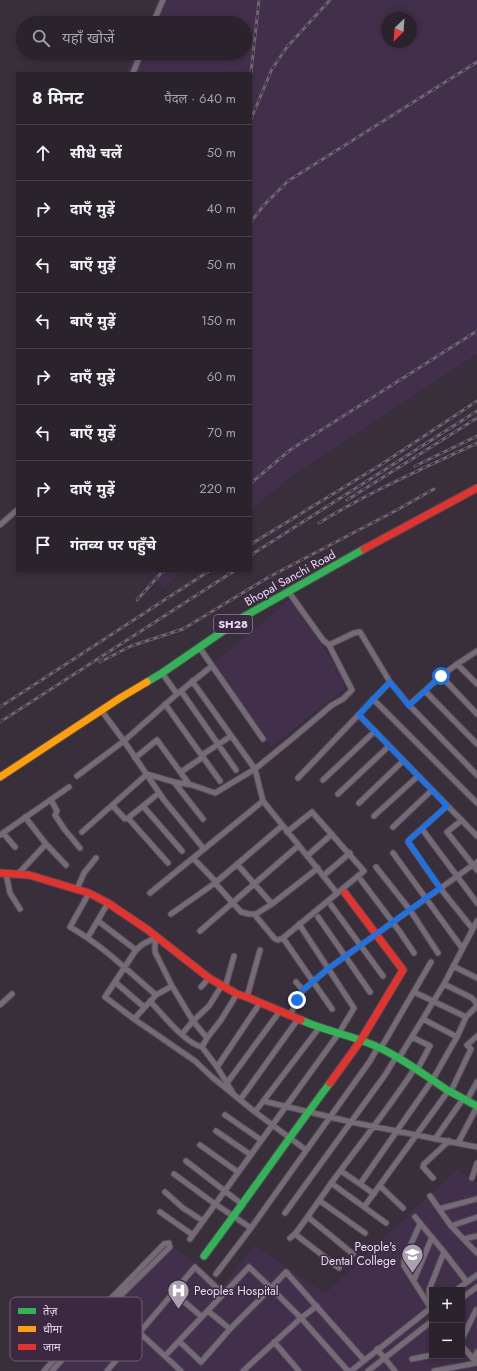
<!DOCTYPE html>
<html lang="hi">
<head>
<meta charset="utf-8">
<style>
	body { margin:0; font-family:Jost,"Noto Sans Devanagari",sans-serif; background:#362f38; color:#f1f3f6 }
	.controls { position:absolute; right:12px; bottom:12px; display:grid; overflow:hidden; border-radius:0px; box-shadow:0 2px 6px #0003 }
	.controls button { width:36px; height:36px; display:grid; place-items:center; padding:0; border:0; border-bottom:1px solid #464048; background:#2a232c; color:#f1f3f6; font:20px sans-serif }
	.compass { position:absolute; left:381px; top:12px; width:36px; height:36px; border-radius:50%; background:#2a232c; box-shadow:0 2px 6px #0003; rotate:205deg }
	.stop { position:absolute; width:12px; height:12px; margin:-9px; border:3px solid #1a73e8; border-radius:50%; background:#fff }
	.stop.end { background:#1a73e8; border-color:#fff; box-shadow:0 1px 4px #0008 }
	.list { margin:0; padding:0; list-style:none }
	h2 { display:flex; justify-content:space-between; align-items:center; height:52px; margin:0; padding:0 16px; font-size:17px }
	h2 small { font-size:13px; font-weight:400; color:#a5a4a9 }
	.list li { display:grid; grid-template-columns:26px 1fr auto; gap:12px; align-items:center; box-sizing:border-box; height:56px; padding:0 16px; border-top:1px solid #464048 }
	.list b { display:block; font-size:15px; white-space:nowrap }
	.list em { font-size:13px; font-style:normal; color:#a5a4a9 }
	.icon { flex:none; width:22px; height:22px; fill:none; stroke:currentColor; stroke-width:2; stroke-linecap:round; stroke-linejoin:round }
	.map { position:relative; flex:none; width:477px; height:1371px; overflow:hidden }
	.search { position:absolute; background:#2a232c; box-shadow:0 2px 6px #0003; left:16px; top:16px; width:236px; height:44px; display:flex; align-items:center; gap:10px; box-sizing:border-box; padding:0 14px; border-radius:22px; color:#a5a4a9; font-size:15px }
	.panel { position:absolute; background:#2a232c; box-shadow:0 2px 6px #0003; left:16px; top:72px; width:236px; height:500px; border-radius:0px }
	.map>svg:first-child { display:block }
	.built { fill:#422f4b; fill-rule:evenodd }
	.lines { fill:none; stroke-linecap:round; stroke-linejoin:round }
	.street-casing { stroke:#544b56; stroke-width:7 }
	.fast-casing { stroke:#544b56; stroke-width:9 }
	.slow-casing { stroke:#544b56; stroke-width:9 }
	.jam-casing { stroke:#544b56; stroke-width:9 }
	.street { stroke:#746b77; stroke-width:5 }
	.fast { stroke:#30b455; stroke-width:7 }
	.slow { stroke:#ff9f0a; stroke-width:7 }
	.jam { stroke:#e5322d; stroke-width:7 }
	.rail-casing { stroke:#6d6570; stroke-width:3 }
	.rail { stroke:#3a2941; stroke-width:1.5; stroke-dasharray:4.5; stroke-linecap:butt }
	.route { stroke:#1a73e8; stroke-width:5 }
	.labels { text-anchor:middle; stroke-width:3; stroke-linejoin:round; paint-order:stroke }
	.shield { fill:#3a2941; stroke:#b4a7b9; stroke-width:1 }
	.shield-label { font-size:11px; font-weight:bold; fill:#e8dded }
	.street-label { font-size:12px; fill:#e8dded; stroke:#3a2941 }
	.poi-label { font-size:12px; fill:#e8dded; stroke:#3a2941; text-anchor:end }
	.key { fill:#3a2941; stroke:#6e5f75; stroke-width:1 }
	.key-label { font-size:11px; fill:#e8dded }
</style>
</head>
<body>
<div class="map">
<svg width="477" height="1371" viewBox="0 0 477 1371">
	<rect width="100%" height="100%" fill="#382f3b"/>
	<path class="built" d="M158,0H477V354L291,477L251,509V73H126L134,53H245V23H148ZM387,18H411V42H387Z
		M150,571H182L164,587Z
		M290,599L341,673L345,688L271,747L213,664Z
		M457,1169L477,1182V1371H54L168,1243L223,1285L255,1245L325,1294ZM432,1290H462V1356H432Z"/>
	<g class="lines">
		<defs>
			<path id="street" d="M153,23L163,0
				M133,73L141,53
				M0,525L17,510
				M288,591L323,640L329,645L354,633L360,632L390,682L409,705L441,676L457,664L477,684
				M199,647L263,739
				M457,664L477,651
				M162,673L177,694
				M441,676L477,714
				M192,681L255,769L263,801L337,893
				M181,691L236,770
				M425,691L477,744
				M373,699L477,803
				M165,704L220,781
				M409,705L477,775
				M101,710L124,741L164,800L204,849
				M359,715L477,836
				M202,755L231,736
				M135,758L157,740L189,784
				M181,772L203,757
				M77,776L124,741L177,694L212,666
				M298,778L390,682
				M323,780L375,731
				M174,782L192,785L215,793L255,769L293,738L332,705L343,699L352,690L329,645
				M159,793L143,806L182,851
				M338,794L389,746
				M51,800L57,811L55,815L65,830L80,848
				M359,803L403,761
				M112,805L125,819L128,818
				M143,806L128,818L168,863
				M447,806L409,840L408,842L440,888L472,928
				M374,816L418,776
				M25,817L46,844L66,865
				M462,820L447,832L477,870
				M393,827L432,790
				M422,829L477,903
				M82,832L147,774L174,782L203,819
				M3,833L15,847
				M0,835L69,787
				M393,853L462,948
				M307,856L332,834
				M193,858L216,882
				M237,864L272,904
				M376,867L410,910L438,953
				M6,874L10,893L20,909
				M18,874L46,844
				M323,876L350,853
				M361,880L400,932L414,953
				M215,883L241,912L249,914H256L272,904L318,868
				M77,889L84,873L96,858
				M89,893L70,927C102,945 128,971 156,995
				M150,893L263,801
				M331,905L383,976
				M171,914L215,883L282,826
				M254,914L275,939L278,940L283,938L364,871L312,812L287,832
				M318,917L370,992
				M98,921L136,950L143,944L157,937
				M200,931L298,846
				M88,937L108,903
				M157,937L155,944V952L172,986L193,1021L207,1038L202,1047L217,1067L233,1093
				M283,938L332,1009
				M136,950L105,997L134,1019L195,1061L212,1077L255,1112L306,1150
				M453,966L477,978
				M115,982L144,1007
				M296,982L303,990
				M444,984L472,998L477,1004
				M201,987L209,978
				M225,988L234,956
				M414,992L466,1017
				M247,997L260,950
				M150,1001C162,1014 186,1044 202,1047
				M0,1005L12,994
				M290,1015L303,990L329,968L477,862
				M134,1019L156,995L172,986
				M423,1019L457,1037
				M182,1034L193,1021L209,1006L222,985
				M412,1037L430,1046L417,1070
				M207,1038L221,1020L237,994
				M381,1048L431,962
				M399,1058L444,984L477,921
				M217,1067L260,1003
				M227,1083L280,1011
				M451,1091L471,1049L467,1045L477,1036
				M240,1100L298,1019
				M467,1100L477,1082
				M263,1101L351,1122L477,1147
				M255,1112L319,1028
				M225,1115L261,1140
				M216,1131L251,1155
				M435,1139L463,1099
				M458,1143L477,1107
				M200,1145L238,1172
				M186,1161L243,1205
				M341,1171L360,1184
				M174,1174L215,1204L251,1228
				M433,1178L423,1167L424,1164L449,1141
				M472,1178L477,1163
				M331,1183L386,1223
				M380,1186L403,1208
				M165,1192L183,1208L203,1221
				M374,1194L360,1184L433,1079L457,1037L466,1017L477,1006
				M430,1196L451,1226L477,1253
				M320,1201L365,1233
				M364,1207L449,1090
				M439,1209L477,1199
				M160,1212L193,1235
				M285,1213L385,1075L396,1057
				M308,1217L353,1254
				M415,1217L444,1252L467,1282
				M420,1224L404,1260V1266L432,1310
				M451,1226L477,1217
				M295,1234L339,1268
				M290,1238L295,1234C308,1217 320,1199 332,1182C360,1144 389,1108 415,1068
				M190,1239L339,1033L354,1008L299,924
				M464,1239L477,1236
				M216,1274L251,1228L370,1061L378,1047
				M414,1280L432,1237
				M456,1290L477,1275
				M173,1292L202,1317
				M462,1298L477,1287
				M430,1307L429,1290L444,1252
				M208,1311L230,1329
				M140,1333L181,1371
				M462,1339L476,1310
				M274,1342L299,1371
				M462,1346L477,1363
				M377,1349L395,1371
				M165,1356L179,1341L201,1362L230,1329L271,1288L249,1267L179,1341
				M412,1359L432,1355
				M474,1359L477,1352
				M44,1371L87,1323L164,1244L169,1243L170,1247L112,1304L52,1371
				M107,1371L195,1267L223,1294
				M243,1371L301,1318L317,1306
				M348,1371L301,1318L271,1288L286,1272L364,1360
				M351,1371L432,1307
				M368,1371L432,1321
				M434,1371L477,1363"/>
			<path id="fast" d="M147,682L162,673L245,616L364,549
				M301,1020C327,1032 357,1036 382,1049C405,1060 426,1076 447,1090C457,1095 467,1101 477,1106
				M204,1256C247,1199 287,1140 330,1083"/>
			<path id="slow" d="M0,777L120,698L147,682"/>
			<path id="jam" d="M364,549L477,488
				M0,873L29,875L89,893L108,903L148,930L209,978L237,994L247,997L301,1020
				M330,1083L361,1040L403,970L345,893"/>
		</defs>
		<use href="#street" class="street-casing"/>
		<use href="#fast" class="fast-casing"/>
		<use href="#slow" class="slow-casing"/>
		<use href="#jam" class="jam-casing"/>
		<use href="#street" class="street"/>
		<use href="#fast" class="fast"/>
		<use href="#slow" class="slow"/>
		<use href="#jam" class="jam"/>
		<defs>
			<path id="rail" d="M251,73L259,0
				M251,119L272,69L287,47L330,0
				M251,222L264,205L288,181L477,62
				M415,466L477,436
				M251,483L290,450L304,441L477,331
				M347,500L477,418
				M319,523C369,492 424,468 477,443
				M251,544L382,464L477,401
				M251,555L477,411
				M137,600L163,571
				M100,662L131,646L183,629L269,577L395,511L434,489
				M0,707L209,571
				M0,722L234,571"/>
		</defs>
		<use href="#rail" class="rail-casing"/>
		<use href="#rail" class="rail"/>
	</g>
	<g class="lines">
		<path class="route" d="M297,1000L303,990L329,968L440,888L408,841L447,806L359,715L373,699L390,682L409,706L441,676"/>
	</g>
	<defs>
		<symbol id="university-pin" viewBox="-11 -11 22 30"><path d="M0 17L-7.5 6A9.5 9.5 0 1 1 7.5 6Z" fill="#aaa0af" stroke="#3a2941"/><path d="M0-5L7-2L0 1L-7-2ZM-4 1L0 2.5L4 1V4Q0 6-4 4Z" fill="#fff"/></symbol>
		<symbol id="hospital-pin" viewBox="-11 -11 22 30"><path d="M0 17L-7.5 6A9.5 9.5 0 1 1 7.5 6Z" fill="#aaa0af" stroke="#3a2941"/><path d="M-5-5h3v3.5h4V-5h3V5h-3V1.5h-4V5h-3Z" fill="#fff"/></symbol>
	</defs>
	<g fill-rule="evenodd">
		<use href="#university-pin" x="400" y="1242" width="25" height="34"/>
		<use href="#hospital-pin" x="166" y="1278" width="25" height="34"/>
	</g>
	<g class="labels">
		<rect class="shield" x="214" y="615" width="38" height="18" rx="3"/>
		<g class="shield-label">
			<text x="233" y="628">SH28</text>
		</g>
		<g class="street-label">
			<text transform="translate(290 578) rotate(-29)" y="4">Bhopal Sanchi Road</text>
		</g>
		<g class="poi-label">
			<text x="396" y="1251">People's<tspan x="396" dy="14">Dental College</tspan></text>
			<text x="194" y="1295" text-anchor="start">Peoples Hospital</text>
		</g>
	</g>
	<rect x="10" y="1297" width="132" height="64" rx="6" class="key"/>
	<rect x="18" y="1308" width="18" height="6" fill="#30b455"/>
	<rect x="18" y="1326" width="18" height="6" fill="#ff9f0a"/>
	<rect x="18" y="1344" width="18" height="6" fill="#e5322d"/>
	<g class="key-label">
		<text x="43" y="1315">तेज़</text>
		<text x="43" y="1333">धीमा</text>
		<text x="43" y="1351">जाम</text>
	</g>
</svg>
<div class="controls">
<button>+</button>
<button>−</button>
</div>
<svg class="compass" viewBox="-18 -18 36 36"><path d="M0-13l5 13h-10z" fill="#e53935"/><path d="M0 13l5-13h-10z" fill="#a5a4a9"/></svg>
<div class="stop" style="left:441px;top:676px"></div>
<div class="stop end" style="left:297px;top:1000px"></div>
<div class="search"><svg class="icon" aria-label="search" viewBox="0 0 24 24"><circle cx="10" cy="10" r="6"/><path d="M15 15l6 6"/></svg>यहाँ खोजें</div>
<section class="panel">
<h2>8 मिनट<small>पैदल · 640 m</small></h2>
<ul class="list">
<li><svg class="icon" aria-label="ahead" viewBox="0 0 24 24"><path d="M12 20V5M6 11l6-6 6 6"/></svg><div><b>सीधे चलें</b></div><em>50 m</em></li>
<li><svg class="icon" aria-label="right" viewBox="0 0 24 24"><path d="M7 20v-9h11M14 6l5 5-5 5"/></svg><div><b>दाएँ मुड़ें</b></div><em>40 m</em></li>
<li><svg class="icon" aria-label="left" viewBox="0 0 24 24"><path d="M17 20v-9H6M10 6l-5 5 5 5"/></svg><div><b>बाएँ मुड़ें</b></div><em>50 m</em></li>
<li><svg class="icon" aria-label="left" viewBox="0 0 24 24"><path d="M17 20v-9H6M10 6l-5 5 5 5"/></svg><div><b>बाएँ मुड़ें</b></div><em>150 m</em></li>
<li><svg class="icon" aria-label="right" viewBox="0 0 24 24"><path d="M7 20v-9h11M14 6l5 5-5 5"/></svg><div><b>दाएँ मुड़ें</b></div><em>60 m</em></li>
<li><svg class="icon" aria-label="left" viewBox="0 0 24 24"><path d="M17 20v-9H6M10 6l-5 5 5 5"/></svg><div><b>बाएँ मुड़ें</b></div><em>70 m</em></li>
<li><svg class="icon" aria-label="right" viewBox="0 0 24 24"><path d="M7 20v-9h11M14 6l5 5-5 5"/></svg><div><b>दाएँ मुड़ें</b></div><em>220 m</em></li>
<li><svg class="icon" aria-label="arrive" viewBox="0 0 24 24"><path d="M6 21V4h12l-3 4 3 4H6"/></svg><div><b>गंतव्य पर पहुँचे</b></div></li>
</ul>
</section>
</div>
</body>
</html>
